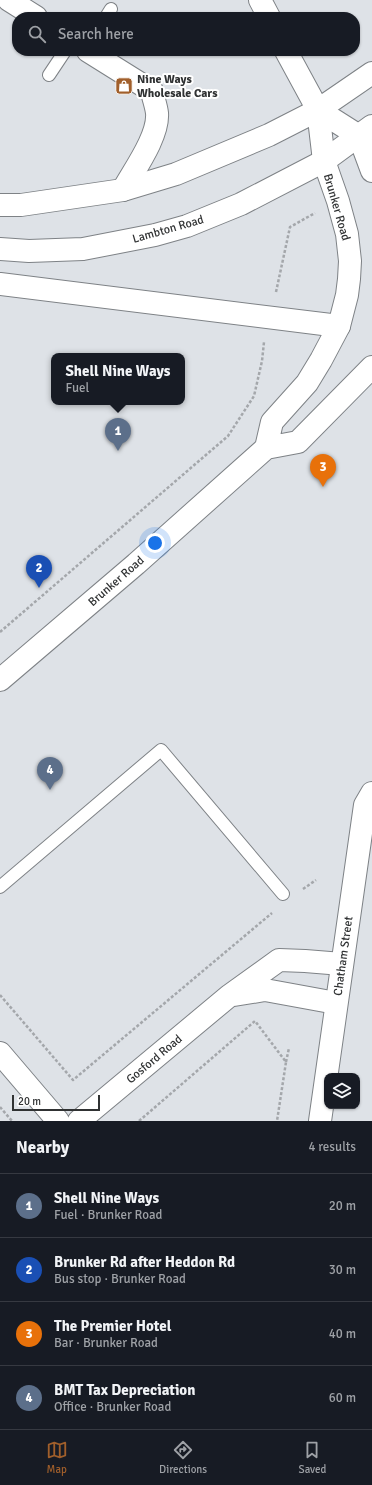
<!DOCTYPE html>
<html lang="en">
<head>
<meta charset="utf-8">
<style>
	body { margin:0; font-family:Signika,sans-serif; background:#20242c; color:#f1f3f6 }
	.controls { position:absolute; right:12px; bottom:12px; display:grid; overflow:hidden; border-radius:8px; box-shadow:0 1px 3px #0004 }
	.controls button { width:36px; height:36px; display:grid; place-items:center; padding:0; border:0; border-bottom:1px solid #363941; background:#171b24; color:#f1f3f6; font:20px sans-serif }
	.scale { position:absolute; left:12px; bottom:10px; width:88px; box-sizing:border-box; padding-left:4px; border:2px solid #303233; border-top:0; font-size:11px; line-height:14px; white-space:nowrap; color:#303233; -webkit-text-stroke:3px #fff; paint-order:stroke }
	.you { position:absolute; left:155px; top:543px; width:14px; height:14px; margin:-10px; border:3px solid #fff; border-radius:50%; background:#1a73e8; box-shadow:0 0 0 6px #1a73e833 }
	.badge { display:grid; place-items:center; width:26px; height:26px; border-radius:50%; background:#a15f2b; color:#fff; font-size:13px; font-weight:700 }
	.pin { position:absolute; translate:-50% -33px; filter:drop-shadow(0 1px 2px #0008) }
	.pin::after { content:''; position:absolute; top:21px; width:14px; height:12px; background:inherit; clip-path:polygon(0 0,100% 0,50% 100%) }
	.popup { position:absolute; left:51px; top:353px; width:134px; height:52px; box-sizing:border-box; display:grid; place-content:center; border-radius:8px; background:#171b24; filter:drop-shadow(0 1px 3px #0005); font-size:13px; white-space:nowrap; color:#9ea1a6 }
	.popup b { font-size:15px; color:#f1f3f6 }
	.popup::after { content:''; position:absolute; left:50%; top:100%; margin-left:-8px; border:8px solid transparent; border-top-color:#171b24 }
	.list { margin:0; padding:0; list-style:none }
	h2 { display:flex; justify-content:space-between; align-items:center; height:52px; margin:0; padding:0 16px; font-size:17px }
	h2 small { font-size:13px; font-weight:400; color:#9ea1a6 }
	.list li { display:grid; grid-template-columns:26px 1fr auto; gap:12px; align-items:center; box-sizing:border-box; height:64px; padding:0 16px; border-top:1px solid #363941 }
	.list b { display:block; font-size:15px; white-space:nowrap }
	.list p { margin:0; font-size:13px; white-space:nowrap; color:#9ea1a6 }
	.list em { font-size:13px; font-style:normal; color:#9ea1a6 }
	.icon { flex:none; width:22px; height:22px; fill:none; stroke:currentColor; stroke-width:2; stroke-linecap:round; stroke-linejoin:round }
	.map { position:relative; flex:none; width:372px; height:1121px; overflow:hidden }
	.search { position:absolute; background:#171b24; box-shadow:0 1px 3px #0004; left:12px; right:12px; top:12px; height:44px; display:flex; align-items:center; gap:10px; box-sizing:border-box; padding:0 14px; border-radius:16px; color:#9ea1a6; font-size:15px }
	.sheet { height:308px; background:#171b24 }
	nav { display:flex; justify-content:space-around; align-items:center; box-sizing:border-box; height:56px; border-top:1px solid #363941; background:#171b24; font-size:11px; color:#9ea1a6 }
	nav a { display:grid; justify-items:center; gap:2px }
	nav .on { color:#a15f2b }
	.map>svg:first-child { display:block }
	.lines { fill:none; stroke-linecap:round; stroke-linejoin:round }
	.service-casing { stroke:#7e8286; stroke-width:14 }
	.minor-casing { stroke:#7e8286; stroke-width:24 }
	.tertiary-casing { stroke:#7e8286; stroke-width:24 }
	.secondary-casing { stroke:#7e8286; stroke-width:24 }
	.primary-casing { stroke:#7e8286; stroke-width:24 }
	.path { stroke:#a4a7ab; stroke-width:2.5; stroke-dasharray:3 2; stroke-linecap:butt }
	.service { stroke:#fff; stroke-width:12 }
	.minor { stroke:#fff; stroke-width:22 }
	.tertiary { stroke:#fff; stroke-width:22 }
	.secondary { stroke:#fff; stroke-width:22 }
	.primary { stroke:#fff; stroke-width:22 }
	.labels { text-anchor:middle; stroke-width:4; stroke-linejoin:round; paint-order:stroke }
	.poi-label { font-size:12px; font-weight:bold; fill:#303233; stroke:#fff; text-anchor:start }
	.street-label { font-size:12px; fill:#303233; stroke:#fff }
</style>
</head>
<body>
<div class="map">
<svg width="372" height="1121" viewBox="0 0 372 1121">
	<rect width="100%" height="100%" fill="#dee2e7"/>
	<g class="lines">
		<defs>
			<path id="service" d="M106,17L111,9
				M49,75L65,51
				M0,887L161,750L283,894"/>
			<path id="minor" d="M9,0L36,17
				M260,0L269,17
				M88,51L152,91C153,98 156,105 157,113C159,136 134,170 123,190
				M286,51L318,110
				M0,284L339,326
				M234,995L265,990L336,1003
				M0,1053L58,1121
				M79,1121L229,996L279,960L305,961L342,964"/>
			<path id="tertiary" d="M359,136L372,171
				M320,1121L365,805L372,793"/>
			<path id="secondary" d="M318,110L359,136
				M266,448L272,422L307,383L321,360L339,326L347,295L349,279L350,261L347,234L338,201L324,161L318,110
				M0,680L136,564L266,448L298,442L372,367"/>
			<path id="primary" d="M0,205H21L123,190L176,174L269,135L318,110L372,73
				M0,249L29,251L83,249L155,235L187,226L241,204L324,161L372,126"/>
		</defs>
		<use href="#service" class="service-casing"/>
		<use href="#minor" class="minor-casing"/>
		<use href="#tertiary" class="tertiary-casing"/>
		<use href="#secondary" class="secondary-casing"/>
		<use href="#primary" class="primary-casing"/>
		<path class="path" d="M276,292L290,227L315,213
			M0,632L228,436L254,396L262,361L264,342
			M303,889L316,880
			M0,995L73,1080L272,913
			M286,1062L289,1048
			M0,1107L12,1121
			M139,1121L255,1021L286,1062L277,1121"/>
		<use href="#service" class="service"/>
		<use href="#minor" class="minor"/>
		<use href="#tertiary" class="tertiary"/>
		<use href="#secondary" class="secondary"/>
		<use href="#primary" class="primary"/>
	</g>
	<defs>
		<symbol id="shop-square" viewBox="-11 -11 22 22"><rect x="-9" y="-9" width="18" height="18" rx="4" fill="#a15f2b" stroke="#fff"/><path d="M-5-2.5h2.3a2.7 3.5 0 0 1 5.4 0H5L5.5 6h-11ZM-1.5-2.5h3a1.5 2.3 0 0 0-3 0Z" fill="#fff"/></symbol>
	</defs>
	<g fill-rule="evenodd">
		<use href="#shop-square" x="114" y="76" width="20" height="20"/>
	</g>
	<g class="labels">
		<g class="poi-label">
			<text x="137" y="83">Nine Ways<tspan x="137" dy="14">Wholesale Cars</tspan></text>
		</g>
		<g class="street-label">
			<text transform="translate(337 207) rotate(74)" y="4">Brunker Road</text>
			<text transform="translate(168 229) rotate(-16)" y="4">Lambton Road</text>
			<text transform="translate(116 581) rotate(-41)" y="4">Brunker Road</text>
			<text transform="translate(343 956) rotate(-82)" y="4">Chatham Street</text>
			<text transform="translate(154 1059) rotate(-40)" y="4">Gosford Road</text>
		</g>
	</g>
</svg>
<div class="controls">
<button><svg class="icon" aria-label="layers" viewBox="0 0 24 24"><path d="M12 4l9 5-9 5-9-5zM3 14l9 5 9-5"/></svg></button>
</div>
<div class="scale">20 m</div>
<div class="you"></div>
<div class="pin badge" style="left:118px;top:451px;background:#5c6f8a">1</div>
<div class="popup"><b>Shell Nine Ways</b>Fuel</div>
<div class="pin badge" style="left:39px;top:588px;background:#1a4fb4">2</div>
<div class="pin badge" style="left:323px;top:487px;background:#e8710a">3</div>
<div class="pin badge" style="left:50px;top:790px;background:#5c6f8a">4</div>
<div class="search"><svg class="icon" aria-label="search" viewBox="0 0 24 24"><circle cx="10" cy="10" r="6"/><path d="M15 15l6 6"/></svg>Search here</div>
</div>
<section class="sheet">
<h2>Nearby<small>4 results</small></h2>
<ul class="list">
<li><span class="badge" style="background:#5c6f8a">1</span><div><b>Shell Nine Ways</b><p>Fuel · Brunker Road</p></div><em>20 m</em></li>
<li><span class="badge" style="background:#1a4fb4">2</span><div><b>Brunker Rd after Heddon Rd</b><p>Bus stop · Brunker Road</p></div><em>30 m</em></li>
<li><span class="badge" style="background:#e8710a">3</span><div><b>The Premier Hotel</b><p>Bar · Brunker Road</p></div><em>40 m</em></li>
<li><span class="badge" style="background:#5c6f8a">4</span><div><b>BMT Tax Depreciation</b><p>Office · Brunker Road</p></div><em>60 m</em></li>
</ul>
</section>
<nav>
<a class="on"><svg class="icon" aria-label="map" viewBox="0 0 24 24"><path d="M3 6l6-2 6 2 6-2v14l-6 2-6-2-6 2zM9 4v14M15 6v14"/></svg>Map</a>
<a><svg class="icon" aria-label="directions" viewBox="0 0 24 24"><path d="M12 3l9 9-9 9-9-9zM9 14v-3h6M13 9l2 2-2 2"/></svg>Directions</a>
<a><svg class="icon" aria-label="saved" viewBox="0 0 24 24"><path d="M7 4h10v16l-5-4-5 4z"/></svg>Saved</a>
</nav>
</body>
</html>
